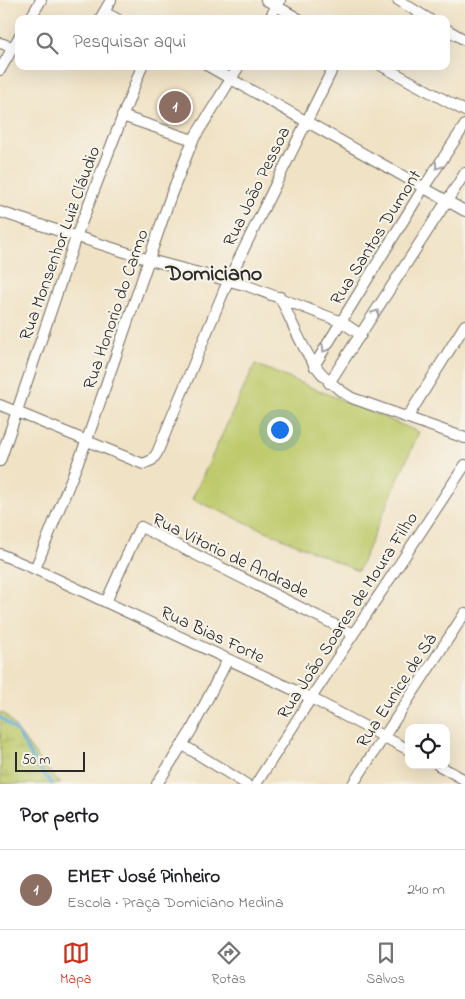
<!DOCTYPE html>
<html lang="pt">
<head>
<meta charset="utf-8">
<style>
	body { margin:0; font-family:"Indie Flower",sans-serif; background:#f6f6f6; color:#202124 }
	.controls { position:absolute; right:15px; bottom:15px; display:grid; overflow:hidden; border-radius:10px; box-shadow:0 5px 20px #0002 }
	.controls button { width:45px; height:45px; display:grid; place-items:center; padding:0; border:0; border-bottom:1px solid #e0e0e0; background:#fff; color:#202124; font:25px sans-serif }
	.scale { position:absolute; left:15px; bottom:12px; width:70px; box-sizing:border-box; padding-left:5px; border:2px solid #2b2b2b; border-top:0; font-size:14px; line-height:18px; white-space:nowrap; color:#2b2b2b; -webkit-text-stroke:4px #f7f3e8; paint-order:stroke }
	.you { position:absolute; left:279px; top:429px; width:18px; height:18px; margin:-12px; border:4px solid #fff; border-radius:50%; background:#1a73e8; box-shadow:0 0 0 8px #1a73e833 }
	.badge { display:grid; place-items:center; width:32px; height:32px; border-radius:50%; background:#c8321e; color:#fff; font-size:16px; font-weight:700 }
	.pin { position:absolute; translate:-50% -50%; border:2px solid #fff; box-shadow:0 1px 5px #0006 }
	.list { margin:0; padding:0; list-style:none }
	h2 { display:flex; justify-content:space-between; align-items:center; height:65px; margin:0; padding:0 20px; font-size:21px }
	h2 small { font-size:16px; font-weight:400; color:#757577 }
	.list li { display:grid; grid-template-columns:32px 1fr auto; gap:15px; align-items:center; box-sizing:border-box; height:80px; padding:0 20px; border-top:1px solid #e0e0e0 }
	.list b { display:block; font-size:19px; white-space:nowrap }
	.list p { margin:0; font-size:16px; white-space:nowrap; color:#757577 }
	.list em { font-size:16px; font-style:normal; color:#757577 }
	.icon { flex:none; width:28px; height:28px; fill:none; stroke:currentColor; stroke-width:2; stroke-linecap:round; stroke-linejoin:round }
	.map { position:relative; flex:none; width:465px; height:784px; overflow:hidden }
	.search { position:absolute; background:#fff; box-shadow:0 5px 20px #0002; left:15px; right:15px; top:15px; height:55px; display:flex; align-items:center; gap:12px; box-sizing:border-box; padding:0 18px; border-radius:10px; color:#757577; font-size:19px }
	.sheet { height:145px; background:#fff }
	nav { display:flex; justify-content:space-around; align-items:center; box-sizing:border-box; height:70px; border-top:1px solid #e0e0e0; background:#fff; font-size:14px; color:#757577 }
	nav a { display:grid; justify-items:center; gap:2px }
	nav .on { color:#c8321e }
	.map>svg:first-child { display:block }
	.wetland { fill:url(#wetland-marsh); stroke:#747a4c }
	.green { fill:#beca6c; stroke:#747a4c }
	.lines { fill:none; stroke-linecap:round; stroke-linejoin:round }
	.stream { stroke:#5dacd7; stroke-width:3 }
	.minor-casing { stroke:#706b61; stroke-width:12 }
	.minor { stroke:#fff; stroke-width:10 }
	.oneway { stroke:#a0a0a0 }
	.labels { text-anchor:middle; stroke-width:4.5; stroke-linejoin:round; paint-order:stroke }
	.street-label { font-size:18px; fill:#2b2b2b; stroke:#f7f3e8 }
	.district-label { font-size:22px; font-weight:bold; fill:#2b2b2b; stroke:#f7f3e8 }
</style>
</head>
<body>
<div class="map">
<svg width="465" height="784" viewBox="0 0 465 784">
	<defs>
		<pattern id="wetland-marsh" width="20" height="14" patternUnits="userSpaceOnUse" patternTransform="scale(1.25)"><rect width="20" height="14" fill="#beca6c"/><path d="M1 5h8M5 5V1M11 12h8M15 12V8" fill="none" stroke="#a3ae5e"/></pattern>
	</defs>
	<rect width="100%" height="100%" fill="#f7f3e8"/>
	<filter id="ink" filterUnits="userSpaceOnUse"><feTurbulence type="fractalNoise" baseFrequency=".02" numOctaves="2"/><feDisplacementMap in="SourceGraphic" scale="10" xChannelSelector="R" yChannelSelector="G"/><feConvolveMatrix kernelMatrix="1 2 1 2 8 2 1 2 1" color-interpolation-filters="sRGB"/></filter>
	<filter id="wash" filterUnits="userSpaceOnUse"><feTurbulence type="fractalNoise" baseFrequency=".0096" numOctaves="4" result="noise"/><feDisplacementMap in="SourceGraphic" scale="20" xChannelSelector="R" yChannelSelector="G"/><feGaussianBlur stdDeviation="1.12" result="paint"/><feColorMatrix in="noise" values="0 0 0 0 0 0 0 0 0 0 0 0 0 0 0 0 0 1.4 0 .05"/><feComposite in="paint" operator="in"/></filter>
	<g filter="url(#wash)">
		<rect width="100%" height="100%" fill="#f0e2c5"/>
		<path class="wetland" d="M0,712L6,715L43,765L61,784H1Z"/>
		<path class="green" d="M255,364L419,432L358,571L192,499Z"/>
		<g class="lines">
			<path class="stream" d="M0,717L17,732L35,763L52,784"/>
		</g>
	</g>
	<g filter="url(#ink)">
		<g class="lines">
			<defs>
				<path id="minor" d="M266,0L299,19
					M398,0L429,19
					M104,12L117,19
					M30,19L41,0
					M100,19L111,0
					M269,19L280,1
					M446,29L465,40
					M0,43L13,47
					M208,66L465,211
					M382,66L465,111
					M0,70L19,37
					M122,116L193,140
					M0,212L150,260L248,286L342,322L361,335
					M280,297C300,339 310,374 352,398L465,438
					M314,366L424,187L465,125
					M329,383L465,173
					M0,405L143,464L152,460L157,453L228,281L334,66
					M407,418L465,325
					M0,461L76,237L142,66
					M0,554L35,569L311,698L409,750
					M35,569L87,440L171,195L193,140L239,66
					M106,602L138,531L141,527L353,634
					M183,745L246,784
					M438,765L465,780
					M157,784L191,731L228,659
					M256,784L311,698L465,465
					M353,784L465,613"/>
			</defs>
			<use href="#minor" class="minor-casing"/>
			<use href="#minor" class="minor"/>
		</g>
		<defs><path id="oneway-chevron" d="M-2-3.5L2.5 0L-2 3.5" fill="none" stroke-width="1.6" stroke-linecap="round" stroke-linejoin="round" transform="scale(1.25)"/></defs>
		<g class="oneway">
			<use href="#oneway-chevron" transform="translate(438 166) rotate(124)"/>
			<use href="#oneway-chevron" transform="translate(376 313) rotate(-57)"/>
			<use href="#oneway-chevron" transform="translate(325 349) rotate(122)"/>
		</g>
	</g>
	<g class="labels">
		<g class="street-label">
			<text transform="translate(256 186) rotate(-64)" y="6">Rua João Pessoa</text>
			<text transform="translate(375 237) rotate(-58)" y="6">Rua Santos Dumont</text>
			<text transform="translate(59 243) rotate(-70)" y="6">Rua Monsenhor Luiz Cláudio</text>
			<text transform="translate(115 309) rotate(-71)" y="6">Rua Honorio do Carmo</text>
			<text transform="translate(231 555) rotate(26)" y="6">Rua Vitorio de Andrade</text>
			<text transform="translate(347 615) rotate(-57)" y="6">Rua João Soares de Moura Filho</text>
			<text transform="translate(213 634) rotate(25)" y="6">Rua Bias Forte</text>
			<text transform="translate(396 690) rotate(-57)" y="6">Rua Eunice de Sá</text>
		</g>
		<g class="district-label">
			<text x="214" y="280">Domiciano</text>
		</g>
	</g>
</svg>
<div class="controls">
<button><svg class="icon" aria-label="locate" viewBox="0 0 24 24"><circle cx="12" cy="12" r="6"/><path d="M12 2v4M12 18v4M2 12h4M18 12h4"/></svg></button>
</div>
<div class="scale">50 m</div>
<div class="you"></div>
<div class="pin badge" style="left:175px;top:107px;background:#8d6e63">1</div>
<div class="search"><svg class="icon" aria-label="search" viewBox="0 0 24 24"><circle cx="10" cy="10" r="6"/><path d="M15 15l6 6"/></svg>Pesquisar aqui</div>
</div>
<section class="sheet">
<h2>Por perto<small></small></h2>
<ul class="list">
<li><span class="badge" style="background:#8d6e63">1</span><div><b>EMEF José Pinheiro</b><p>Escola · Praça Domiciano Medina</p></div><em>240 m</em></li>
</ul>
</section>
<nav>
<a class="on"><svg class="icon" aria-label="map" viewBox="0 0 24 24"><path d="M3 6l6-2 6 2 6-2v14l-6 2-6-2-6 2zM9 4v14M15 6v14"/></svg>Mapa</a>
<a><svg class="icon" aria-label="directions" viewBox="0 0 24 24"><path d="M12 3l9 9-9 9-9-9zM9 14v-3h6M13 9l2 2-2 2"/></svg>Rotas</a>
<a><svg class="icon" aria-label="saved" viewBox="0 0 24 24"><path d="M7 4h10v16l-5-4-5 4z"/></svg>Salvos</a>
</nav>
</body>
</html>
